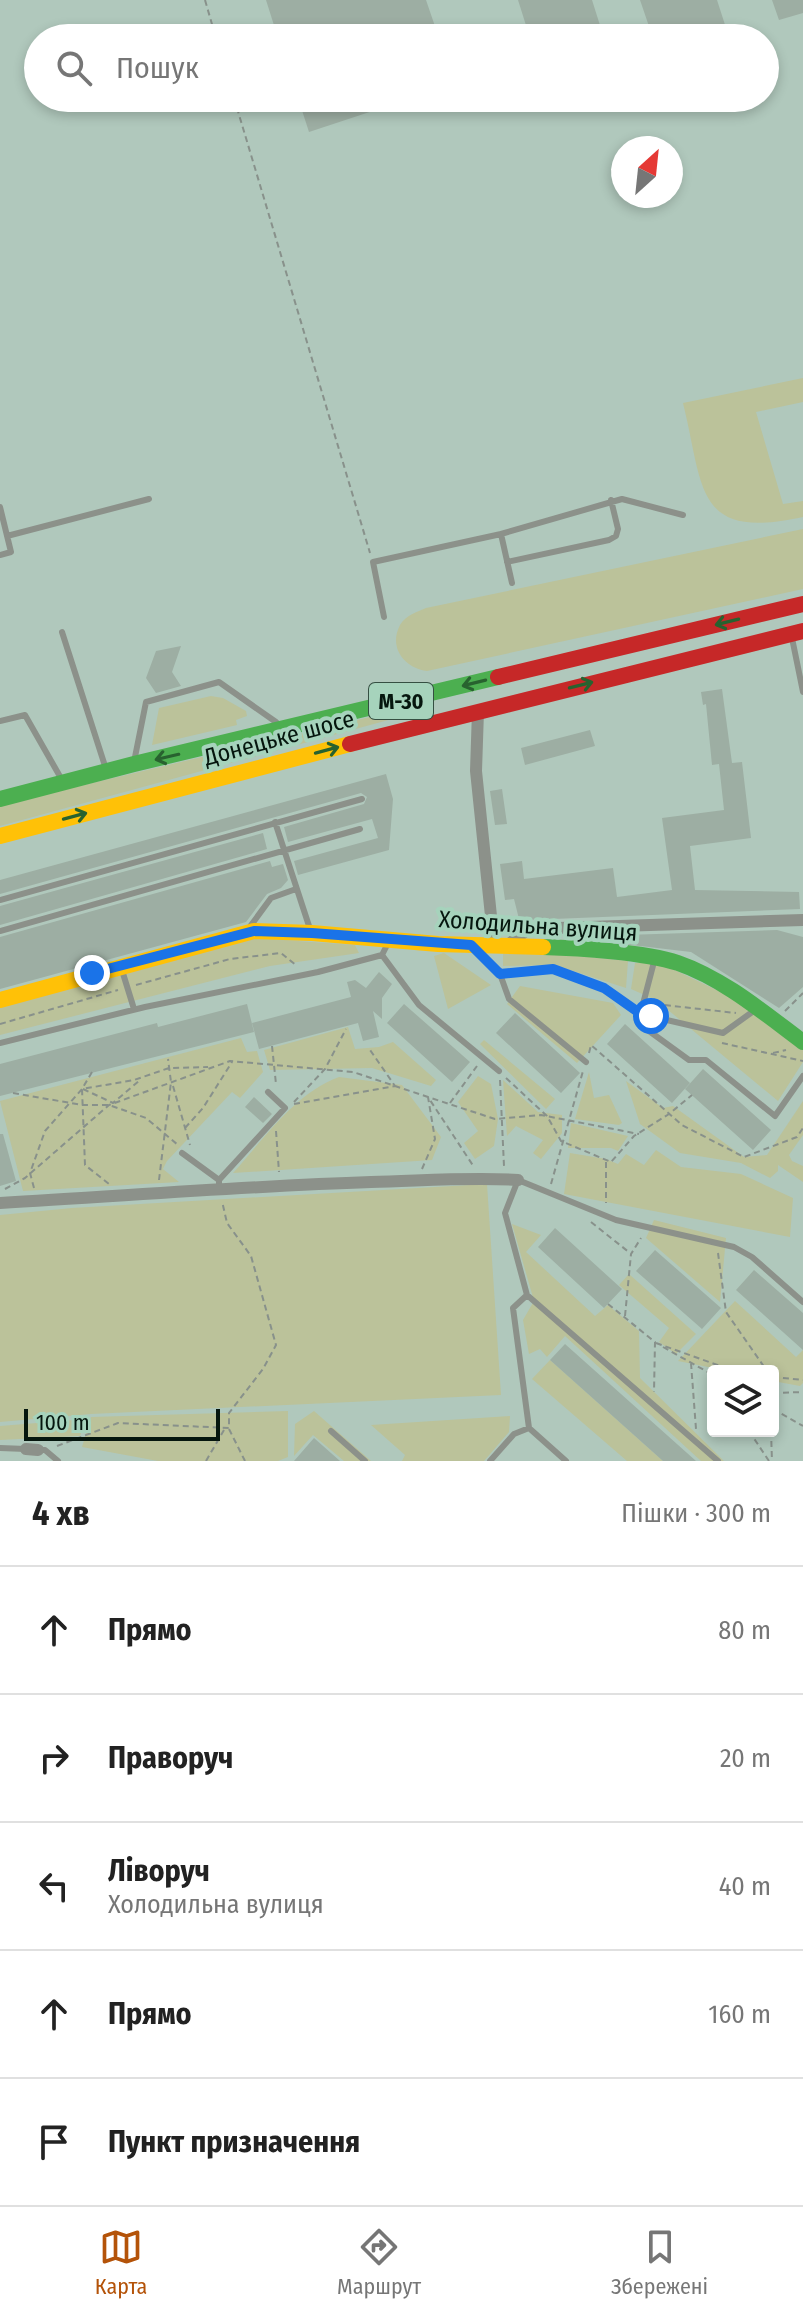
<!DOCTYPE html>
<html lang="uk">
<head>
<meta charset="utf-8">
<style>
	body { margin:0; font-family:"Fira Sans Condensed",sans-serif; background:#f2f2f2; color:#222 }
	.controls { position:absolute; right:24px; bottom:24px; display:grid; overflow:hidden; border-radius:8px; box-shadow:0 4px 12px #0003 }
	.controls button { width:72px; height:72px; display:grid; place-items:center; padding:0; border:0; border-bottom:2px solid #e0e0e0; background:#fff; color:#222; font:40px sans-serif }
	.compass { position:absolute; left:611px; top:136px; width:72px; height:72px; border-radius:50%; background:#fff; box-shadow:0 4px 12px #0003; rotate:27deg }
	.scale { position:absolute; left:24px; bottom:20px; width:196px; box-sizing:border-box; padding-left:8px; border:4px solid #05160e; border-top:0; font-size:22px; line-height:28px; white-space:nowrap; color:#05160e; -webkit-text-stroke:6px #a6d3bc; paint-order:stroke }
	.stop { position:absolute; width:24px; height:24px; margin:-18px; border:6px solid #1a73e8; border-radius:50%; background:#fff }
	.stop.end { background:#1a73e8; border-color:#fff; box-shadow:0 2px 8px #0008 }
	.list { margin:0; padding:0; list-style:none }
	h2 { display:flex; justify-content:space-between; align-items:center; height:104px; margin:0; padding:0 32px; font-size:34px }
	h2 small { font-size:26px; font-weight:400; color:#767676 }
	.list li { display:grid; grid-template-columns:52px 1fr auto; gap:24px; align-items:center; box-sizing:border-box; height:128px; padding:0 32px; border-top:2px solid #e0e0e0 }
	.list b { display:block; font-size:30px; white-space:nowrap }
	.list p { margin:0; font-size:26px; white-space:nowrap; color:#767676 }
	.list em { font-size:26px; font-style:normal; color:#767676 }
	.icon { flex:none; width:44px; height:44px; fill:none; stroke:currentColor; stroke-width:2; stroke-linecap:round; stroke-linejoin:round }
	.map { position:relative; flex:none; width:803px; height:1461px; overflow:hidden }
	.search { position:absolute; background:#fff; box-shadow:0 4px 12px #0003; left:24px; right:24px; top:24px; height:88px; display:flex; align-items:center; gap:20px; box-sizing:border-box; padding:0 28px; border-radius:44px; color:#767676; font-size:30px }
	.sheet { height:744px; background:#fff }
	nav { display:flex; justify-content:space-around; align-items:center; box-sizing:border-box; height:112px; border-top:2px solid #e0e0e0; background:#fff; font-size:22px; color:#767676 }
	nav a { display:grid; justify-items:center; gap:4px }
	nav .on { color:#b45309 }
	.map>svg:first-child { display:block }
	.green { fill:#bbc29a }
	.building { fill:#9daea3 }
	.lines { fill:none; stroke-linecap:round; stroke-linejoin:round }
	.path { stroke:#88918b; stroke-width:2; stroke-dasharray:6 4; stroke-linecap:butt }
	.lane { stroke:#8c918a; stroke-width:6 }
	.street { stroke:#8c918a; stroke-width:12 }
	.fast { stroke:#4caf50; stroke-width:16 }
	.slow { stroke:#ffc107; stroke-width:16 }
	.jam { stroke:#c62828; stroke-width:16 }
	.oneway { stroke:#28622f }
	.route { stroke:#1a73e8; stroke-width:10 }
	.labels { text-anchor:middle; stroke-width:8; stroke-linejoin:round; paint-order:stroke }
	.shield { fill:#a6d3bc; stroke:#354f42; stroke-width:2 }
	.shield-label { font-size:22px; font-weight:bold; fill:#05160e }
	.street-label { font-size:24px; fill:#05160e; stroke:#a6d3bc }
</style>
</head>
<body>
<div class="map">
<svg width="803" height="1461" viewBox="0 0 803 1461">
	<rect width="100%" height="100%" fill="#b0c8bc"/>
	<path class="green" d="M803,378V402L756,412L783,504L803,501V517C694,541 704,488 683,403Z
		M803,529V589L427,671C405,668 388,648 400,625C406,615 417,612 426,608Z
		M211,696L223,698L246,711L247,716L236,720L237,725L152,745L159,708Z
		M412,707L414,713L0,826V805Z
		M255,938L355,945L359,953L270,966L0,1035V1007Z
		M444,953L491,985L448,1009L434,956Z
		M503,954H561L628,961L626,988L555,965L503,966Z
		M635,963H660L748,1005L803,1047V1062L778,1101L656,1000L631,989Z
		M520,986L613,1003L621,1015L577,1063L507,1004Z
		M348,1027L355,1049L379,1047L393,1042L436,1080L431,1086L372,1068L270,1070L264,1050Z
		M241,1038L247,1052L257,1051L263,1072L240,1098L232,1092L167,1161L163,1169L179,1182L23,1191L0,1101Z
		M484,1040L555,1099L546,1109L480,1044Z
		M589,1072L594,1098L609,1095L622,1123L619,1125L575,1119Z
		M478,1076L491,1084L498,1119L494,1146L475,1159L464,1143L478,1131L458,1102Z
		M339,1077L402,1085L441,1137L432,1160L233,1173C264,1139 295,1093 339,1077Z
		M503,1080L538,1112L562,1115V1133L541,1159L533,1153L543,1140L516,1126L507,1136Z
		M626,1081L663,1108L673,1106L744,1157L767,1155L803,1101V1135L789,1155L792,1161L803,1166V1182L778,1165V1171L770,1178L741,1163L680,1153L640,1124Z
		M571,1123L628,1136L618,1151L611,1148H568Z
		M656,1150L681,1167L741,1174L793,1198L790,1237L564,1194L570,1153L606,1159L618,1164L626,1154L644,1165Z
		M487,1184L501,1395L91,1414L0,1422V1215L72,1208Z
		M654,1220L726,1238L720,1302L646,1238Z
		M512,1224L541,1235L526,1252L595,1316L608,1305L639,1331L640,1378L724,1461H701L565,1336L547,1357L540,1349L529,1354L523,1320L534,1301Z
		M629,1274L696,1334L676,1354L659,1342L669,1328L619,1285Z
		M735,1301L796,1357L803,1350V1383L800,1386L773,1381V1371H728L678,1361Z
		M550,1360L663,1461H627L532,1379Z
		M288,1411V1457L278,1461H158L82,1447L91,1417Z
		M314,1411L371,1461H344L313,1435L294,1456L295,1424Z
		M510,1416L509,1432L484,1461H402L405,1455L371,1425Z
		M86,1419L80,1436L0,1440V1426Z"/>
	<path class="building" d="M266,0H426L439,38H278Z
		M518,0H592L604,38H530Z
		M640,0H717L727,31L707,38H653Z
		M772,0H803V13L779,20Z
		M298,98H405L406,100L309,132Z
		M181,646L172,672L181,686L156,693L146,678L156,651Z
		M722,689L732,763L742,762L751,838L690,846L695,890L799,892L800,909L528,920L520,923L514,899L505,900L500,864L522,861L524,879L613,868L617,897L672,890L662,818L724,810L719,764L712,765L706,704L703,705L701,692Z
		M590,730L595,746L525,765L521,748Z
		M386,774L393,799L389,850L298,875L294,861L378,838L372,819L288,842L284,827L364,804L367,797L361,793L0,894V880Z
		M502,789L507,824L495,825L490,791Z
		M263,833L267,849L0,925V906Z
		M270,861L272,867L283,864L288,880L281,888L267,894L246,922L0,989V937Z
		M777,930L803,937V987L779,1008L691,952L564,937Z
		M379,972L392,984L382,998V1019L373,1011L379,1037L363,1041L358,1023L259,1049L252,1023L351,997L347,982L355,980L366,988Z
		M247,1004L254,1032L0,1096V1064L157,1023L158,1027Z
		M404,1004L470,1062L452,1082L387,1023Z
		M515,1013L580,1073L561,1093L496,1033Z
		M625,1024L690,1083L672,1103L607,1044Z
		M703,1069L771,1130L753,1150L685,1089Z
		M254,1097L272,1114L263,1123L245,1107Z
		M0,1134H3L16,1181L0,1186Z
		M555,1228L622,1289L604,1308L538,1247Z
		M655,1250L721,1308L702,1329L636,1271Z
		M754,1270L803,1313V1350L736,1290Z
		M565,1344L696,1461H663L550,1360Z
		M314,1438L340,1461H294Z"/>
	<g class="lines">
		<path class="path" d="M205,0L216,38
			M234,98L370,553
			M136,985L230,959L281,953L297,966
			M655,1004L736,1013
			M785,1011L803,993
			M0,1024L118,990
			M722,1043L803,1061
			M272,1046L276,1084
			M589,1053L591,1045L682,1125L744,1157L797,1137L803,1128
			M773,1053L786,1050
			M92,1072L82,1089L85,1165L109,1184
			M506,1078L547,1116L561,1141L611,1162L634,1136L669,1114L692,1095
			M500,1080L504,1166
			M173,1086L190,1145
			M83,1089L113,1103L140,1080
			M13,1093L82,1105H109L146,1118L178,1145
			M294,1102L325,1069L346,1029
			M450,1103L477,1066
			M294,1104L395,1086L368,1047
			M185,1128L203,1108L232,1062
			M276,1131L279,1172
			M606,1162V1203
			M422,1169L435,1139L428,1097L495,1119L541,1115L639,1134
			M159,1180L171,1082L168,1059
			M551,1184L583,1071
			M34,1188L30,1173L45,1131L82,1089L134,1080L169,1068L208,1067
			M5,1189L25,1178L109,1105L230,1061L353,1072L428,1097L474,1167
			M591,1222L630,1253
			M718,1253L726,1312L767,1371
			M608,1304L655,1342L654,1392
			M625,1316L631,1254L641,1238
			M656,1343L734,1371
			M663,1347L713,1375
			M691,1363L696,1429
			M773,1377L803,1380
			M773,1393L803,1392
			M773,1409L803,1426
			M229,1429L245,1461
			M749,1431L769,1461
			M771,1431L772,1461
			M57,1446L118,1423L229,1428V1413L263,1369L276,1345L251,1256L227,1223L222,1201
			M206,1461L224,1430"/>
		<path class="lane" d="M0,507L11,552L0,555
			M501,534L622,499L683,515
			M7,536L149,499
			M507,562L609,540L616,536L618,529L611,500
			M384,617L373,562L501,534L512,583
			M62,632L105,766
			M792,638L803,692
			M0,721L25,715L62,780
			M135,757L146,702L219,682L276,722
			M275,822L310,929
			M0,900L362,799
			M249,928L271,898L296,889
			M0,931L360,829
			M476,949L500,974L509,999L586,1062
			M382,955L419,1005L499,1071
			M655,958L638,1023L689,1060H706L775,1116L803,1076
			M121,967L134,1009
			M500,974L553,969L604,988L641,1014L723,1033L755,1010
			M0,1043L145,1007L318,972L382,955L389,941
			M182,1153L219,1180
			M219,1190V1180L285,1108L268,1092
			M527,1295L513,1308L529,1428L566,1461
			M331,1431L365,1461
			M0,1448L26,1449
			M38,1450H45L58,1461
			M490,1461L514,1434L529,1428
			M718,1461L527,1295L505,1213L518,1180L616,1220L734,1247L752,1257L803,1302"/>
		<path class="street" d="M478,711L476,771L494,945
			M508,945L528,929L803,920
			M0,1203C124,1196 247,1186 371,1182C420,1181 469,1177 518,1180
			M26,1449L38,1450"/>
		<path class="fast" d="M0,799L134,764L498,677
			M543,947C579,948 644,952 678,963C724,979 764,1013 803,1042"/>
		<path class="slow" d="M0,836L350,744
			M0,1000L254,931L312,933L438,944L543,947"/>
		<path class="jam" d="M498,677L803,604
			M350,744L803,631"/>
	</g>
	<defs><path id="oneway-shaft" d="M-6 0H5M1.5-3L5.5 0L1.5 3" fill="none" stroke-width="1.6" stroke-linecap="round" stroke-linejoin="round" transform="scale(2)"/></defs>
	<g class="oneway">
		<use href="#oneway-shaft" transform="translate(727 622) rotate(166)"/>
		<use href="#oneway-shaft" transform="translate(474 683) rotate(166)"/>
		<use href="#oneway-shaft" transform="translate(581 685) rotate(-14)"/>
		<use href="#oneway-shaft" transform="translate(327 750) rotate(-15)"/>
		<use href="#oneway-shaft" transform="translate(167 757) rotate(167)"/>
		<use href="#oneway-shaft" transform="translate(75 816) rotate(-15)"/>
	</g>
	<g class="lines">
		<path class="route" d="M92,973L254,931L312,933L471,945L500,974L553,969L604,988L641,1014L651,1016"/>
	</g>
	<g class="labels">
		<rect class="shield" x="369" y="683" width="64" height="36" rx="6"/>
		<g class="shield-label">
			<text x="401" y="709">М-30</text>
		</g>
		<g class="street-label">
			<text transform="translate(279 738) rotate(-15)" y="8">Донецьке шосе</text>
			<text transform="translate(538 926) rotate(4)" y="8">Холодильна вулиця</text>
		</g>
	</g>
</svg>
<div class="controls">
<button><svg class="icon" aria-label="layers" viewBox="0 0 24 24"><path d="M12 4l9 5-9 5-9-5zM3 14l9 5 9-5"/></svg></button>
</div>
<svg class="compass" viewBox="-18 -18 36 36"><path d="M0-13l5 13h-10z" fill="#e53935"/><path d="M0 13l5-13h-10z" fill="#767676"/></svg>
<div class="scale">100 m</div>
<div class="stop" style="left:651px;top:1016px"></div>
<div class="stop end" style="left:92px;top:973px"></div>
<div class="search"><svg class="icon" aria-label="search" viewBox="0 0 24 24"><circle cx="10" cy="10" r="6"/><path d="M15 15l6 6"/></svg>Пошук</div>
</div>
<section class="sheet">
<h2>4 хв<small>Пішки · 300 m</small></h2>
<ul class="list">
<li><svg class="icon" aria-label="ahead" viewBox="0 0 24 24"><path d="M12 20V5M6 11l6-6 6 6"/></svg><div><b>Прямо</b></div><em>80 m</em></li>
<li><svg class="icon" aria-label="right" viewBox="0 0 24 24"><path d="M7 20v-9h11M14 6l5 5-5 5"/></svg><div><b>Праворуч</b></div><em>20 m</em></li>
<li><svg class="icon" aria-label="left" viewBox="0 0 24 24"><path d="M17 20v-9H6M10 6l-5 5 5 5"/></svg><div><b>Ліворуч</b><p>Холодильна вулиця</p></div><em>40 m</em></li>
<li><svg class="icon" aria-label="ahead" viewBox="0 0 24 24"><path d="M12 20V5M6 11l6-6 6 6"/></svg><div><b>Прямо</b></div><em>160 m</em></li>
<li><svg class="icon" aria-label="arrive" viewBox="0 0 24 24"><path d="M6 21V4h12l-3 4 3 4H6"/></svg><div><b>Пункт призначення</b></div></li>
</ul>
</section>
<nav>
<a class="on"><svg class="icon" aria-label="map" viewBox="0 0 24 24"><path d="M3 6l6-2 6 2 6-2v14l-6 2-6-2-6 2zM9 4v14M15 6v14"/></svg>Карта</a>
<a><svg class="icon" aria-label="directions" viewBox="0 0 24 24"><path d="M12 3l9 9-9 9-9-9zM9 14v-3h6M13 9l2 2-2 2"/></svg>Маршрут</a>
<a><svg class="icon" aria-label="saved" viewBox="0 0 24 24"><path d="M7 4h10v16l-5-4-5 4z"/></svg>Збережені</a>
</nav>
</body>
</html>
